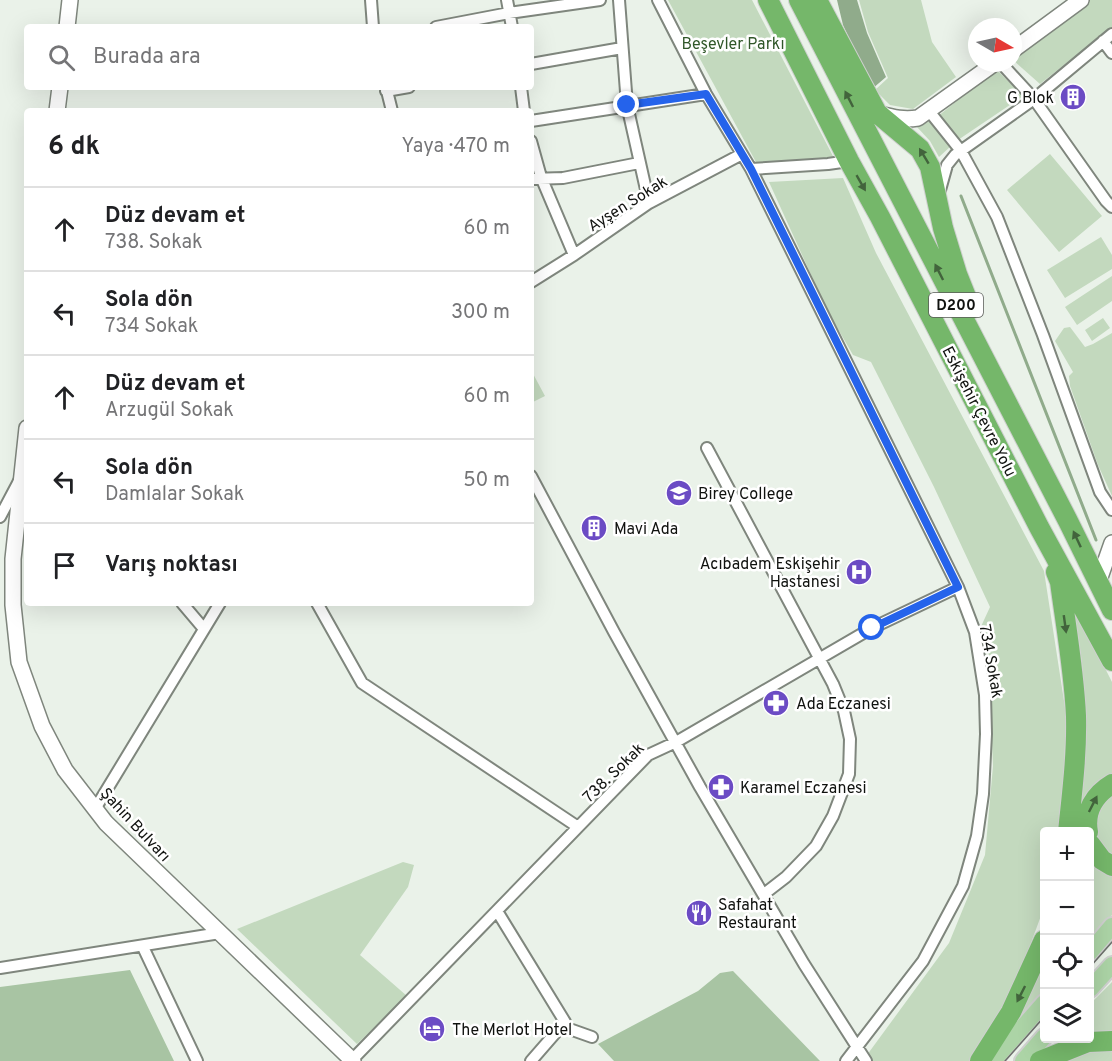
<!DOCTYPE html>
<html lang="tr">
<head>
<meta charset="utf-8">
<style>
	body { margin:0; font-family:Overpass,sans-serif; background:#f6f6f6; color:#202124 }
	.controls { position:absolute; right:18px; bottom:18px; display:grid; overflow:hidden; border-radius:6px; box-shadow:0 6px 24px #0002 }
	.controls button { width:54px; height:54px; display:grid; place-items:center; padding:0; border:0; border-bottom:2px solid #e0e0e0; background:#fff; color:#202124; font:30px sans-serif }
	.compass { position:absolute; left:968px; top:18px; width:54px; height:54px; border-radius:50%; background:#fff; box-shadow:0 6px 24px #0002; rotate:99deg }
	.stop { position:absolute; width:18px; height:18px; margin:-14px; border:4px solid #2563eb; border-radius:50%; background:#fff }
	.stop.end { background:#2563eb; border-color:#fff; box-shadow:0 2px 6px #0008 }
	.list { margin:0; padding:0; list-style:none }
	h2 { display:flex; justify-content:space-between; align-items:center; height:78px; margin:0; padding:0 24px; font-size:26px }
	h2 small { font-size:20px; font-weight:400; color:#757577 }
	.list li { display:grid; grid-template-columns:39px 1fr auto; gap:18px; align-items:center; box-sizing:border-box; height:84px; padding:0 24px; border-top:2px solid #e0e0e0 }
	.list b { display:block; font-size:22px; white-space:nowrap }
	.list p { margin:0; font-size:20px; white-space:nowrap; color:#757577 }
	.list em { font-size:20px; font-style:normal; color:#757577 }
	.icon { flex:none; width:33px; height:33px; fill:none; stroke:currentColor; stroke-width:2; stroke-linecap:round; stroke-linejoin:round }
	.map { position:relative; flex:none; width:1112px; height:1061px; overflow:hidden }
	.search { position:absolute; background:#fff; box-shadow:0 6px 24px #0002; left:24px; top:24px; width:510px; height:66px; display:flex; align-items:center; gap:15px; box-sizing:border-box; padding:0 21px; border-radius:6px; color:#757577; font-size:22px }
	.panel { position:absolute; background:#fff; box-shadow:0 6px 24px #0002; left:24px; top:108px; width:510px; height:498px; border-radius:6px }
	.map>svg:first-child { display:block }
	.green { fill:#c3d9be }
	.forest { fill:#a8c4a3 }
	.water { fill:#90ab8b }
	.lines { fill:none; stroke-linecap:round; stroke-linejoin:round }
	.stream { stroke:#90ab8b; stroke-width:3 }
	.street-casing { stroke:#7f867d; stroke-width:14 }
	.secondary-casing { stroke:#7f867d; stroke-width:18 }
	.primary-casing { stroke:#cfd0cf; stroke-width:20 }
	.highway-casing { stroke:#cfd0cf; stroke-width:22 }
	.street { stroke:#fff; stroke-width:10 }
	.secondary { stroke:#fff; stroke-width:15 }
	.primary { stroke:#acd4a6; stroke-width:16 }
	.highway { stroke:#75b76a; stroke-width:20 }
	.tram { stroke:#6c706b; stroke-width:1.5 }
	.oneway { fill:#42643c }
	.route { stroke:#2563eb; stroke-width:8 }
	.labels { text-anchor:middle; stroke-width:5; stroke-linejoin:round; paint-order:stroke }
	.shield { fill:#fff; stroke:#585957; stroke-width:1.5 }
	.shield-label { font-size:15px; font-weight:bold; fill:#10120f }
	.park-label { font-size:16px; fill:#305729; stroke:#fff }
	.poi-label { font-size:16px; fill:#10120f; stroke:#fff; text-anchor:start }
	.street-label { font-size:16px; fill:#10120f; stroke:#fff }
</style>
</head>
<body>
<div class="map">
<svg width="1112" height="1061" viewBox="0 0 1112 1061">
	<rect width="100%" height="100%" fill="#eaf2e9"/>
	<path class="green" d="M668,0H752L835,160L757,164Z
		M859,0H921L932,42L956,77L913,109L890,105L875,90L888,78L868,32Z
		M1087,0H1112V27L1040,84L1013,60V56Z
		M996,69L1023,96L955,142L937,117Z
		M932,120L951,146L939,157L930,141L917,127Z
		M1050,154L1102,216L1059,252L1007,190Z
		M843,178L876,253L1044,571L1066,714L1063,804L1058,831L1044,832V901L1042,913L1011,997L969,1061H871L867,1055L949,943L985,855L993,766L990,697L978,633L990,607L934,487L871,362L853,355L827,310L769,182Z
		M1101,237L1112,255V269L1065,298L1047,270Z
		M1112,276V301L1077,325L1065,307Z
		M1103,318L1110,328L1092,341L1085,330Z
		M1070,327L1085,347L1093,344L1112,333V496L1098,465L1070,386L1069,376L1073,372L1055,341L1064,328Z
		M531,370L545,396L531,403Z
		M1074,607L1112,682V777L1083,831L1072,832L1086,744L1082,663Z
		M1112,791V854C1099,845 1090,826 1096,810C1099,804 1107,796 1112,791Z
		M1090,848L1112,870V915L1090,942Z
		M403,862L414,865L408,887L360,955L407,996L357,1044L237,929Z
		M1044,951V993L1006,1036Z
		M1112,982V1035L1090,1036V1004Z
		M1096,1048L1112,1049V1061H1058Z"/>
	<path class="forest" d="M130,970L174,1061H0V987Z
		M733,971L820,1061H614L598,1044L698,991L720,973Z"/>
	<path class="water" d="M837,0H857L867,33L886,77L872,89L843,25Z"/>
	<g class="lines">
		<path class="stream" d="M961,196L1096,540"/>
		<defs>
			<path id="street" d="M371,0L373,27
				M507,0L512,27
				M619,0L627,105L649,203
				M658,0L706,94L751,169L958,587L975,632L985,695L986,734L983,794L977,836L963,886L923,961L846,1061
				M436,27L509,13L600,0
				M1103,41L1112,53
				M1001,63L1034,99L1106,201L1112,207
				M531,64L622,48
				M386,87L392,111
				M521,87L524,111
				M386,91L409,87
				M929,111L961,151L997,217L1043,335L1100,492L1112,510
				M531,121L706,94
				M531,141L541,177L574,255
				M751,169L828,164L849,161
				M531,179L563,178L639,163
				M940,190L947,165L955,155L1034,99L1112,34
				M531,282L574,255L649,203L742,154
				M707,448L833,684L844,711L850,739L849,774L833,816L816,846L786,877L764,894
				M531,476L614,632L700,787L804,964L866,1061
				M0,517L19,481
				M182,603L204,629
				M317,603L362,683L578,827
				M95,809L220,603
				M497,911L565,1022L531,1061
				M143,947L197,1061
				M0,968L220,933
				M561,1026L592,1037
				M351,1061L648,755L676,742L872,628L958,587"/>
			<path id="secondary" d="M67,27L70,0
				M1013,50L1081,0
				M57,111L60,87
				M880,114C894,118 904,120 918,118L995,63
				M27,428L13,559V605L19,662L42,726L65,770L106,823L353,1061
				M1098,583L1112,543"/>
			<path id="primary" d="M1090,952L1112,926
				M1090,989L1112,965
				M993,1061L1044,1003
				M1023,1061L1044,1037"/>
			<path id="highway" d="M768,0L849,161L880,217L1039,527L1112,661
				M799,0L1068,521L1112,610
				M817,0L877,113L920,149L930,167L943,228L957,274L971,309
				M1056,572L1060,582C1066,627 1074,671 1076,716C1077,755 1072,793 1068,832
				M1088,832C1084,811 1095,794 1112,784
				M1090,844L1102,860L1112,866
				M980,1061L1011,1012L1044,940
				M1040,1061L1088,1042L1112,1041"/>
		</defs>
		<use href="#street" class="street-casing"/>
		<use href="#secondary" class="secondary-casing"/>
		<use href="#primary" class="primary-casing"/>
		<use href="#highway" class="highway-casing"/>
		<use href="#street" class="street"/>
		<use href="#secondary" class="secondary"/>
		<use href="#primary" class="primary"/>
		<use href="#highway" class="highway"/>
		<path class="tram" d="M1090,967L1112,942
			M1005,1061L1044,1017"/>
	</g>
	<defs><path id="oneway-solid" d="M-6-.8H1V-3.2L6.5 0L1 3.2V.8H-6Z" transform="scale(1.5)"/></defs>
	<g class="oneway">
		<use href="#oneway-solid" transform="translate(849 99) rotate(-117)"/>
		<use href="#oneway-solid" transform="translate(924 156) rotate(-121)"/>
		<use href="#oneway-solid" transform="translate(861 183) rotate(60)"/>
		<use href="#oneway-solid" transform="translate(939 272) rotate(-117)"/>
		<use href="#oneway-solid" transform="translate(1077 539) rotate(-115)"/>
		<use href="#oneway-solid" transform="translate(1065 624) rotate(82)"/>
		<use href="#oneway-solid" transform="translate(1093 804) rotate(-63)"/>
		<use href="#oneway-solid" transform="translate(1021 994) rotate(117)"/>
	</g>
	<g class="lines">
		<path class="route" d="M627,105L706,94L751,169L958,587L872,628"/>
	</g>
	<defs>
		<symbol id="building-disc" viewBox="-11 -11 22 22"><circle r="9.5" fill="#6b4bc4" stroke="#fff"/><path d="M-4-6H4V6H1V3H-1V6H-4ZM-2.5-4.3h1.7v1.8h-1.7ZM.8-4.3h1.7v1.8H.8ZM-2.5-1h1.7V.8h-1.7ZM.8-1h1.7V.8H.8Z" fill="#fff"/></symbol>
		<symbol id="school-disc" viewBox="-11 -11 22 22"><circle r="9.5" fill="#6b4bc4" stroke="#fff"/><path d="M0-5L7-2L0 1L-7-2ZM-4 1L0 2.5L4 1V4Q0 6-4 4Z" fill="#fff"/></symbol>
		<symbol id="hospital-disc" viewBox="-11 -11 22 22"><circle r="9.5" fill="#6b4bc4" stroke="#fff"/><path d="M-5-5h3v3.5h4V-5h3V5h-3V1.5h-4V5h-3Z" fill="#fff"/></symbol>
		<symbol id="pharmacy-disc" viewBox="-11 -11 22 22"><circle r="9.5" fill="#6b4bc4" stroke="#fff"/><path d="M-2-6h4v4h4v4h-4v4h-4v-4h-4v-4h4Z" fill="#fff"/></symbol>
		<symbol id="restaurant-disc" viewBox="-11 -11 22 22"><circle r="9.5" fill="#6b4bc4" stroke="#fff"/><path d="M-5-6h1v4h1v-4h1v4h1v-4h1v5L-1.5 .5V6h-2V.5L-5-1ZM5-6V6H3V1.5H1.5Q1.5-4 5-6Z" fill="#fff"/></symbol>
		<symbol id="hotel-disc" viewBox="-11 -11 22 22"><circle r="9.5" fill="#6b4bc4" stroke="#fff"/><path d="M-6-4.5h1.5V1H6V5H4.5V3h-9V5H-6ZM-4 0a1.8 1.8 0 1 1 3.6 0ZM.5 0V-2.5h3Q6-2.5 6 0Z" fill="#fff"/></symbol>
	</defs>
	<g fill-rule="evenodd">
		<use href="#building-disc" x="1058" y="82" width="30" height="30"/>
		<use href="#school-disc" x="664" y="478" width="30" height="30"/>
		<use href="#building-disc" x="579" y="513" width="30" height="30"/>
		<use href="#hospital-disc" x="844" y="557" width="30" height="30"/>
		<use href="#pharmacy-disc" x="761" y="688" width="30" height="30"/>
		<use href="#pharmacy-disc" x="706" y="772" width="30" height="30"/>
		<use href="#restaurant-disc" x="684" y="898" width="30" height="30"/>
		<use href="#hotel-disc" x="417" y="1014" width="30" height="30"/>
	</g>
	<g class="labels">
		<rect class="shield" x="929" y="293" width="54" height="24" rx="4.5"/>
		<g class="shield-label">
			<text x="956" y="310">D200</text>
		</g>
		<g class="park-label">
			<text x="733" y="49">Beşevler Parkı</text>
		</g>
		<g class="poi-label">
			<text x="1054" y="103" text-anchor="end">G Blok</text>
			<text x="698" y="499">Birey College</text>
			<text x="614" y="534">Mavi Ada</text>
			<text x="840" y="569" text-anchor="end">Acıbadem Eskişehir<tspan x="840" dy="18">Hastanesi</tspan></text>
			<text x="796" y="709">Ada Eczanesi</text>
			<text x="740" y="793">Karamel Eczanesi</text>
			<text x="718" y="910">Safahat<tspan x="718" dy="18">Restaurant</tspan></text>
			<text x="452" y="1035">The Merlot Hotel</text>
		</g>
		<g class="street-label">
			<text transform="translate(627 203) rotate(-32)" y="6">Ayşen Sokak</text>
			<text transform="translate(980 411) rotate(63)" y="6">Eskişehir Çevre Yolu</text>
			<text transform="translate(992 661) rotate(80)" y="6">734 Sokak</text>
			<text transform="translate(613 772) rotate(-44)" y="6">738. Sokak</text>
			<text transform="translate(136 824) rotate(47)" y="6">Şahin Bulvarı</text>
		</g>
	</g>
</svg>
<div class="controls">
<button>+</button>
<button>−</button>
<button><svg class="icon" aria-label="locate" viewBox="0 0 24 24"><circle cx="12" cy="12" r="6"/><path d="M12 2v4M12 18v4M2 12h4M18 12h4"/></svg></button>
<button><svg class="icon" aria-label="layers" viewBox="0 0 24 24"><path d="M12 4l9 5-9 5-9-5zM3 14l9 5 9-5"/></svg></button>
</div>
<svg class="compass" viewBox="-18 -18 36 36"><path d="M0-13l5 13h-10z" fill="#e53935"/><path d="M0 13l5-13h-10z" fill="#757577"/></svg>
<div class="stop" style="left:872px;top:628px"></div>
<div class="stop end" style="left:627px;top:105px"></div>
<div class="search"><svg class="icon" aria-label="search" viewBox="0 0 24 24"><circle cx="10" cy="10" r="6"/><path d="M15 15l6 6"/></svg>Burada ara</div>
<section class="panel">
<h2>6 dk<small>Yaya · 470 m</small></h2>
<ul class="list">
<li><svg class="icon" aria-label="ahead" viewBox="0 0 24 24"><path d="M12 20V5M6 11l6-6 6 6"/></svg><div><b>Düz devam et</b><p>738. Sokak</p></div><em>60 m</em></li>
<li><svg class="icon" aria-label="left" viewBox="0 0 24 24"><path d="M17 20v-9H6M10 6l-5 5 5 5"/></svg><div><b>Sola dön</b><p>734 Sokak</p></div><em>300 m</em></li>
<li><svg class="icon" aria-label="ahead" viewBox="0 0 24 24"><path d="M12 20V5M6 11l6-6 6 6"/></svg><div><b>Düz devam et</b><p>Arzugül Sokak</p></div><em>60 m</em></li>
<li><svg class="icon" aria-label="left" viewBox="0 0 24 24"><path d="M17 20v-9H6M10 6l-5 5 5 5"/></svg><div><b>Sola dön</b><p>Damlalar Sokak</p></div><em>50 m</em></li>
<li><svg class="icon" aria-label="arrive" viewBox="0 0 24 24"><path d="M6 21V4h12l-3 4 3 4H6"/></svg><div><b>Varış noktası</b></div></li>
</ul>
</section>
</div>
</body>
</html>
